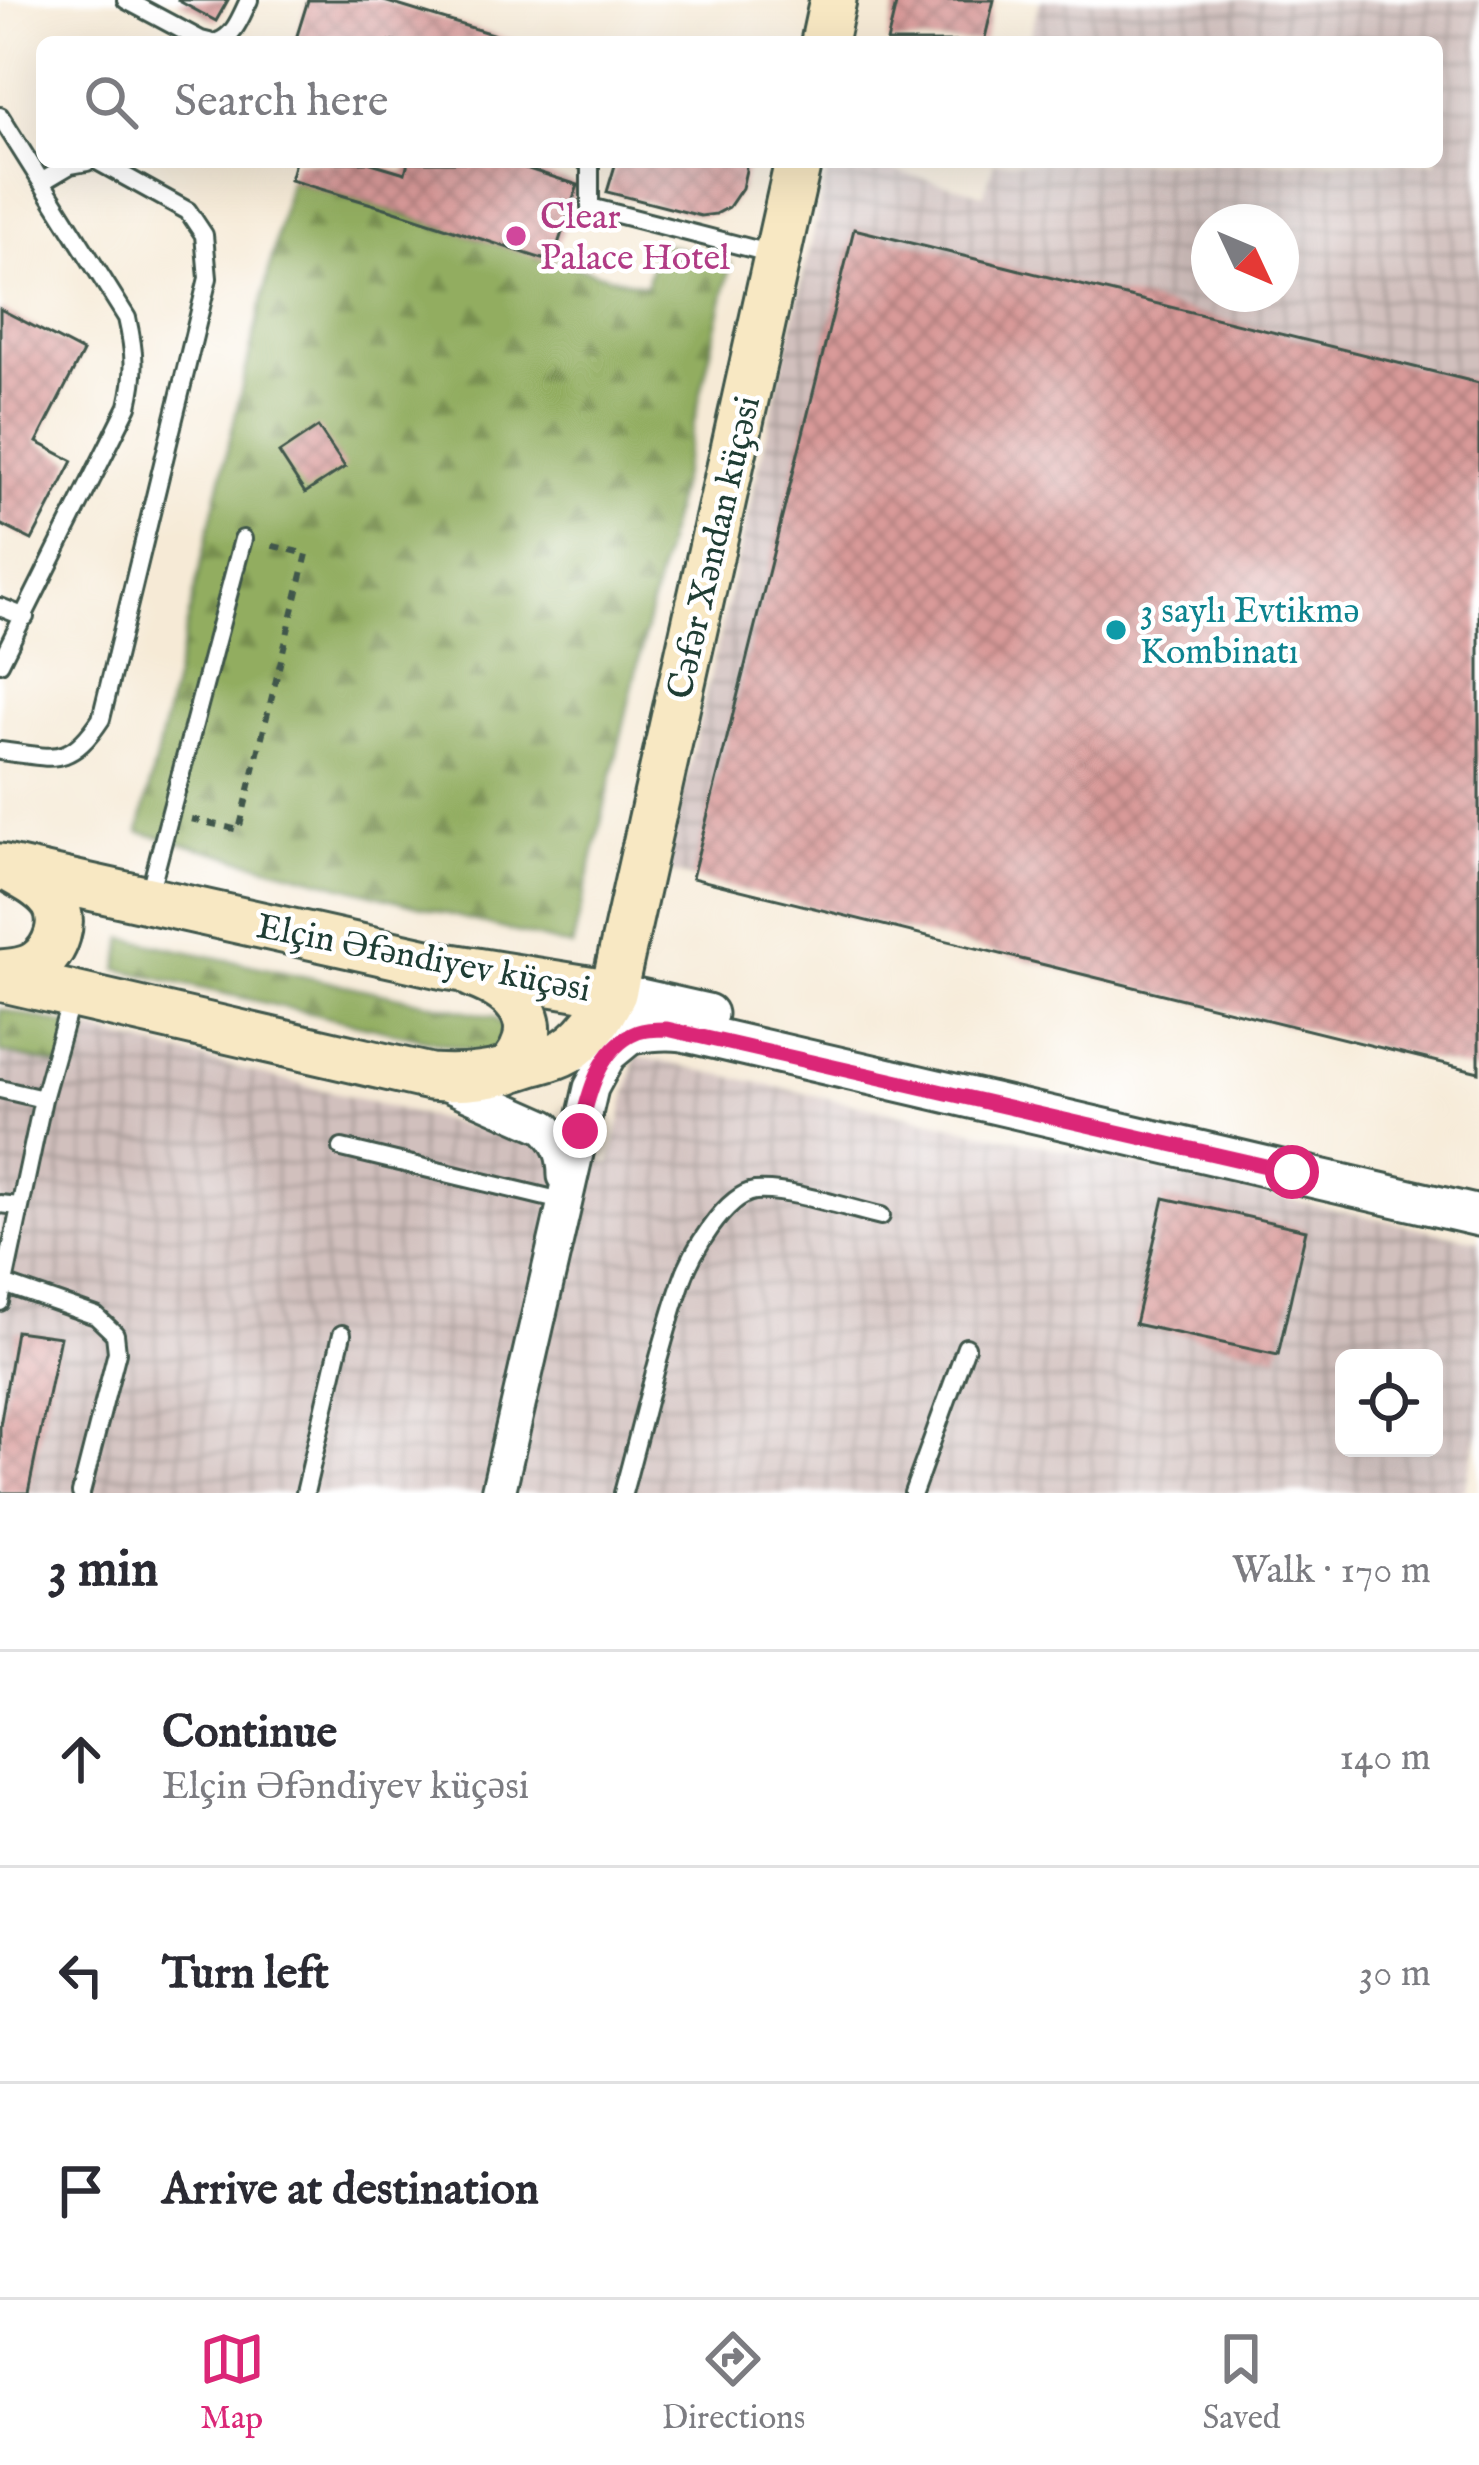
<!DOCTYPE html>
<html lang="en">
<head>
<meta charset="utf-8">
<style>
	body { margin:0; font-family:"IM FELL English",serif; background:#f7f7f7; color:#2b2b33 }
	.controls { position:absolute; right:36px; bottom:36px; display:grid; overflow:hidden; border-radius:18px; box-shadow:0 12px 48px #0002 }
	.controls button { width:108px; height:108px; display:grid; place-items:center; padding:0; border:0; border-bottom:3px solid #e1e1e2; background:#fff; color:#2b2b33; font:60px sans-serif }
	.compass { position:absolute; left:1191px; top:204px; width:108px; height:108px; border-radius:50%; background:#fff; box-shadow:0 12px 48px #0002; rotate:134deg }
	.stop { position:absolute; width:36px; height:36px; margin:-27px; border:9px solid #db2777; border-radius:50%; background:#fff }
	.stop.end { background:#db2777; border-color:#fff; box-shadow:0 3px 12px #0008 }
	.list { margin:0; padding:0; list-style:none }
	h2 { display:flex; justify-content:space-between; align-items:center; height:156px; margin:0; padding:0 48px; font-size:51px }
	h2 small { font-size:39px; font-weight:400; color:#7c7c81 }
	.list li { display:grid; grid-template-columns:78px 1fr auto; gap:36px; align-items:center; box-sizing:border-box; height:216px; padding:0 48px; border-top:3px solid #e1e1e2 }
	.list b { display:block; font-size:45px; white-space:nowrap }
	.list p { margin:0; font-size:39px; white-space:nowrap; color:#7c7c81 }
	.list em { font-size:39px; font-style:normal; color:#7c7c81 }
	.icon { flex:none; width:66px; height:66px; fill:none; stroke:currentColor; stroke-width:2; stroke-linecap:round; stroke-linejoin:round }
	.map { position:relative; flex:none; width:1479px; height:1493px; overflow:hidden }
	.search { position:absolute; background:#fff; box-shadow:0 12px 48px #0002; left:36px; right:36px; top:36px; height:132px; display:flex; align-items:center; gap:30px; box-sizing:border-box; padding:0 42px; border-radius:18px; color:#7c7c81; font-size:45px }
	.sheet { height:804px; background:#fff }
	nav { display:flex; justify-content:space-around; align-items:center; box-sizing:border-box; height:168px; border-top:3px solid #e1e1e2; background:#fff; font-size:33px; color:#7c7c81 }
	nav a { display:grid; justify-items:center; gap:6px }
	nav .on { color:#db2777 }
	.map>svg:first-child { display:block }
	.industrial { fill:url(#industrial-grid); fill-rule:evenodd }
	.forest { fill:url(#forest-firs); stroke:#58754a; stroke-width:3 }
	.building { fill:url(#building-cross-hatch) }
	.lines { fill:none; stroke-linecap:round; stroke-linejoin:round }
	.service-casing { stroke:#3f574c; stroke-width:22 }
	.minor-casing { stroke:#3f574c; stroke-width:39 }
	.tertiary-casing { stroke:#3f574c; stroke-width:45 }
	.secondary-casing { stroke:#3f574c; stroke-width:51 }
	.path { stroke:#3f574c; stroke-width:6; stroke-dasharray:9 9; stroke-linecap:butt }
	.service { stroke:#fff; stroke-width:16 }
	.minor { stroke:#fff; stroke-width:33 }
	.tertiary { stroke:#fff; stroke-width:39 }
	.secondary { stroke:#f8e8c3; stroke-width:45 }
	.route { stroke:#db2777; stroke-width:15 }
	.hotel-dot { fill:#d1479c; stroke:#fff; stroke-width:4.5 }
	.culture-dot { fill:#0f9aa8; stroke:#fff; stroke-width:4.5 }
	.labels { text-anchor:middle; stroke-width:9; stroke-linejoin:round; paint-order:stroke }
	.hotel-label { font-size:36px; fill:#b23c85; stroke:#fff; text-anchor:start }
	.street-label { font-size:36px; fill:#1f3d34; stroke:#fff }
	.culture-label { font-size:36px; fill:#0d838f; stroke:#fff; text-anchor:start }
</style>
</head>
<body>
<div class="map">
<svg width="1479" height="1493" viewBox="0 0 1479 1493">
	<defs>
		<pattern id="industrial-grid" width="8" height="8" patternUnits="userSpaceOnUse" patternTransform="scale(3)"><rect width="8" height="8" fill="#d1c0bd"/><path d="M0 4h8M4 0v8" fill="none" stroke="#a99d9a"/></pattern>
		<pattern id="forest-firs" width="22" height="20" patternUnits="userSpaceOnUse" patternTransform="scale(3)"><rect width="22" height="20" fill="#92ad60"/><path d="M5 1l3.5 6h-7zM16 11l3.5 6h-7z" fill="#778e50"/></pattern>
		<pattern id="building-cross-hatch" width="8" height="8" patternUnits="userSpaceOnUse" patternTransform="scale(3)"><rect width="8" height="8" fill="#d99a99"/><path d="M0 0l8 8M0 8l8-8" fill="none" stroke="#af7f7e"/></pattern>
	</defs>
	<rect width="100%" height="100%" fill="#fff"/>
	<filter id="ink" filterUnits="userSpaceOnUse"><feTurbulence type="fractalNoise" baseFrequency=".00833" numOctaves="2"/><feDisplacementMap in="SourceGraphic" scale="24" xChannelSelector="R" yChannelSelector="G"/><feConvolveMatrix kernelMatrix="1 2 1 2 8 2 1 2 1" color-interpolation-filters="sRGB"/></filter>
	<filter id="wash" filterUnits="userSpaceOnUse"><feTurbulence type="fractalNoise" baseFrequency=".004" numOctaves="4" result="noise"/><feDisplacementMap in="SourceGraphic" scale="48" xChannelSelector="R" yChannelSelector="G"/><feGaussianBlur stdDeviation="2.7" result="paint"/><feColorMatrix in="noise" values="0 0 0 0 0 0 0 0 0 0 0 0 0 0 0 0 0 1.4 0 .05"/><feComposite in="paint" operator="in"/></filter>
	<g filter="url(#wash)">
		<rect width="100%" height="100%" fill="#f6ead6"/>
		<path class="industrial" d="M1040,0H1479V1072L665,871L830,162H860L984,194L994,162H1437V42H1028ZM1209,222H1281V294H1209Z
			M88,1030L610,1163L636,1056L1479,1241V1433L1464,1493H0V1052L75,1069ZM1344,1358H1434V1448H1344Z"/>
		<path class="forest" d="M290,180C409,215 526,256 646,286L657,242L731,263L572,947L139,832Z
			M124,938L494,1017L504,1027L500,1045L487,1054L118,969Z
			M0,1009L88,1030L75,1069L0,1052Z"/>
		<g id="blocks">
			<path class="building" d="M177,0H228L216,21Z
				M308,0H381L518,42H348L331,37L330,42H295Z
				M897,0H994L984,42H887Z
				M295,162H368L405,173L408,162H507L578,185L552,262L392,210L290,180Z
				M616,162H745L746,170L742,188L729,207L716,214L701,216L607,192Z
				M854,229L1479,383V1072L692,878Z
				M0,309L83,352L37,442L73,461L32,540L0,524Z
				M318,427L345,467L305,493L279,453Z
				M1164,1198L1306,1230L1278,1355L1135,1324Z
				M16,1331L60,1337L28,1493H0V1426Z"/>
		</g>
	</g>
	<g filter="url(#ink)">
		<use href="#blocks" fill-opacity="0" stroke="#3f574c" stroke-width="3"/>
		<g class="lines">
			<defs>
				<path id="service" d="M126,0L201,40L209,42
					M217,42C235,36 241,16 249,0
					M0,116L127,318C135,353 136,372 128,406L0,663
					M586,162L590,163V207L777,255
					M43,181L70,165L87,162
					M0,607L25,617
					M0,751C53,757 68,769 101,719L208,278L204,235L188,211L99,162
					M148,898L243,539
					M0,1089L43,1099L0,1302
					M43,1099L72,996
					M342,1148L566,1202
					M0,1204L19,1206
					M4,1284L96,1316L115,1334L117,1352L81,1493
					M305,1493L342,1334
					M623,1493C642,1424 659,1348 682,1281C691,1254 725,1195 755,1191C787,1188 847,1208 881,1216
					M913,1493L966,1347"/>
				<path id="minor" d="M440,1081L545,1127C560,1143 565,1155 565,1176
					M498,1493L591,1088L609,1055L637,1032"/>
				<path id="tertiary" d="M613,993L707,1014
					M565,1053C603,1042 642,1026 683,1031L1479,1216"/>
				<path id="secondary" d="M824,42L833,0
					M0,867L445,966L613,993
					M0,973C13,972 27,971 38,963C56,950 66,922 54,902C45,888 29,880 15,872
					M474,975C522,993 548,1027 508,1071
					M0,978L430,1077C467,1080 496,1075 531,1063C542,1060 556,1057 566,1051C588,1038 602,1015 613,993L798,162"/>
			</defs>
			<use href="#service" class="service-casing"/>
			<use href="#minor" class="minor-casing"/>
			<use href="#tertiary" class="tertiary-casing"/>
			<use href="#secondary" class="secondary-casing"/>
			<path class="path" d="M191,819L239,830L307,554L265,544"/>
			<use href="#service" class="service"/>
			<use href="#minor" class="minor"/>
			<use href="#tertiary" class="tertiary"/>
			<use href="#secondary" class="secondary"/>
		</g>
	</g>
	<g class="lines" filter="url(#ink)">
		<path class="route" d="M580,1131C588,1095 599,1047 638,1032C646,1029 658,1029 667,1029L1292,1172"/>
	</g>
	<circle class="hotel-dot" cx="516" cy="236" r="12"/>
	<circle class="culture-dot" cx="1116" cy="630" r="12"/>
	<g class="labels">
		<g class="hotel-label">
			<text x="540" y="228">Clear<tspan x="540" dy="41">Palace Hotel</tspan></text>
		</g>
		<g class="street-label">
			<text transform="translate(712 547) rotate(-77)" y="13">Cəfər Xəndan küçəsi</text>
			<text transform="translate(424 956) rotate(11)" y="13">Elçin Əfəndiyev küçəsi</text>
		</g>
		<g class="culture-label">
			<text x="1140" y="622">3 saylı Evtikmə<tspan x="1140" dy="41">Kombinatı</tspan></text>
		</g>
	</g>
</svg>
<div class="controls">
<button><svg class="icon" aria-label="locate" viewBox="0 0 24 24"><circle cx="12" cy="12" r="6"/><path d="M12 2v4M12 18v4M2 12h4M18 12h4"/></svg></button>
</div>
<svg class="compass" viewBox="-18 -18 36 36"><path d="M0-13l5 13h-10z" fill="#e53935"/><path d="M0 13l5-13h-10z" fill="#7c7c81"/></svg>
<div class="stop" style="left:1292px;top:1172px"></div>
<div class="stop end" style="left:580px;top:1131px"></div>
<div class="search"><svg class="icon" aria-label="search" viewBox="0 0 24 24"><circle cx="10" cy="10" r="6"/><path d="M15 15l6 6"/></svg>Search here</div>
</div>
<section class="sheet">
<h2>3 min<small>Walk · 170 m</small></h2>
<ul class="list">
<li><svg class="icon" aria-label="ahead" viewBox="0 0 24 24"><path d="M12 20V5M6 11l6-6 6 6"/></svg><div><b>Continue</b><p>Elçin Əfəndiyev küçəsi</p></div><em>140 m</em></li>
<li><svg class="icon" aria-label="left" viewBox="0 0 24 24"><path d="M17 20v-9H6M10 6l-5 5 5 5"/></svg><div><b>Turn left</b></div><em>30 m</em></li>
<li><svg class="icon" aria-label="arrive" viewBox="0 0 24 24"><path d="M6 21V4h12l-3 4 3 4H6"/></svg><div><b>Arrive at destination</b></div></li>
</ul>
</section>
<nav>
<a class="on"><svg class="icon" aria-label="map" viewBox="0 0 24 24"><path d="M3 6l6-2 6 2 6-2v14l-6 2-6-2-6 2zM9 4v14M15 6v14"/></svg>Map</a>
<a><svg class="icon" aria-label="directions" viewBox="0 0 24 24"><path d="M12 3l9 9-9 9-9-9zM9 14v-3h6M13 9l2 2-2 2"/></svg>Directions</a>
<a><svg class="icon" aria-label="saved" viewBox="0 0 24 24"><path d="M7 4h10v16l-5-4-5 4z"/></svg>Saved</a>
</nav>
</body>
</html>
